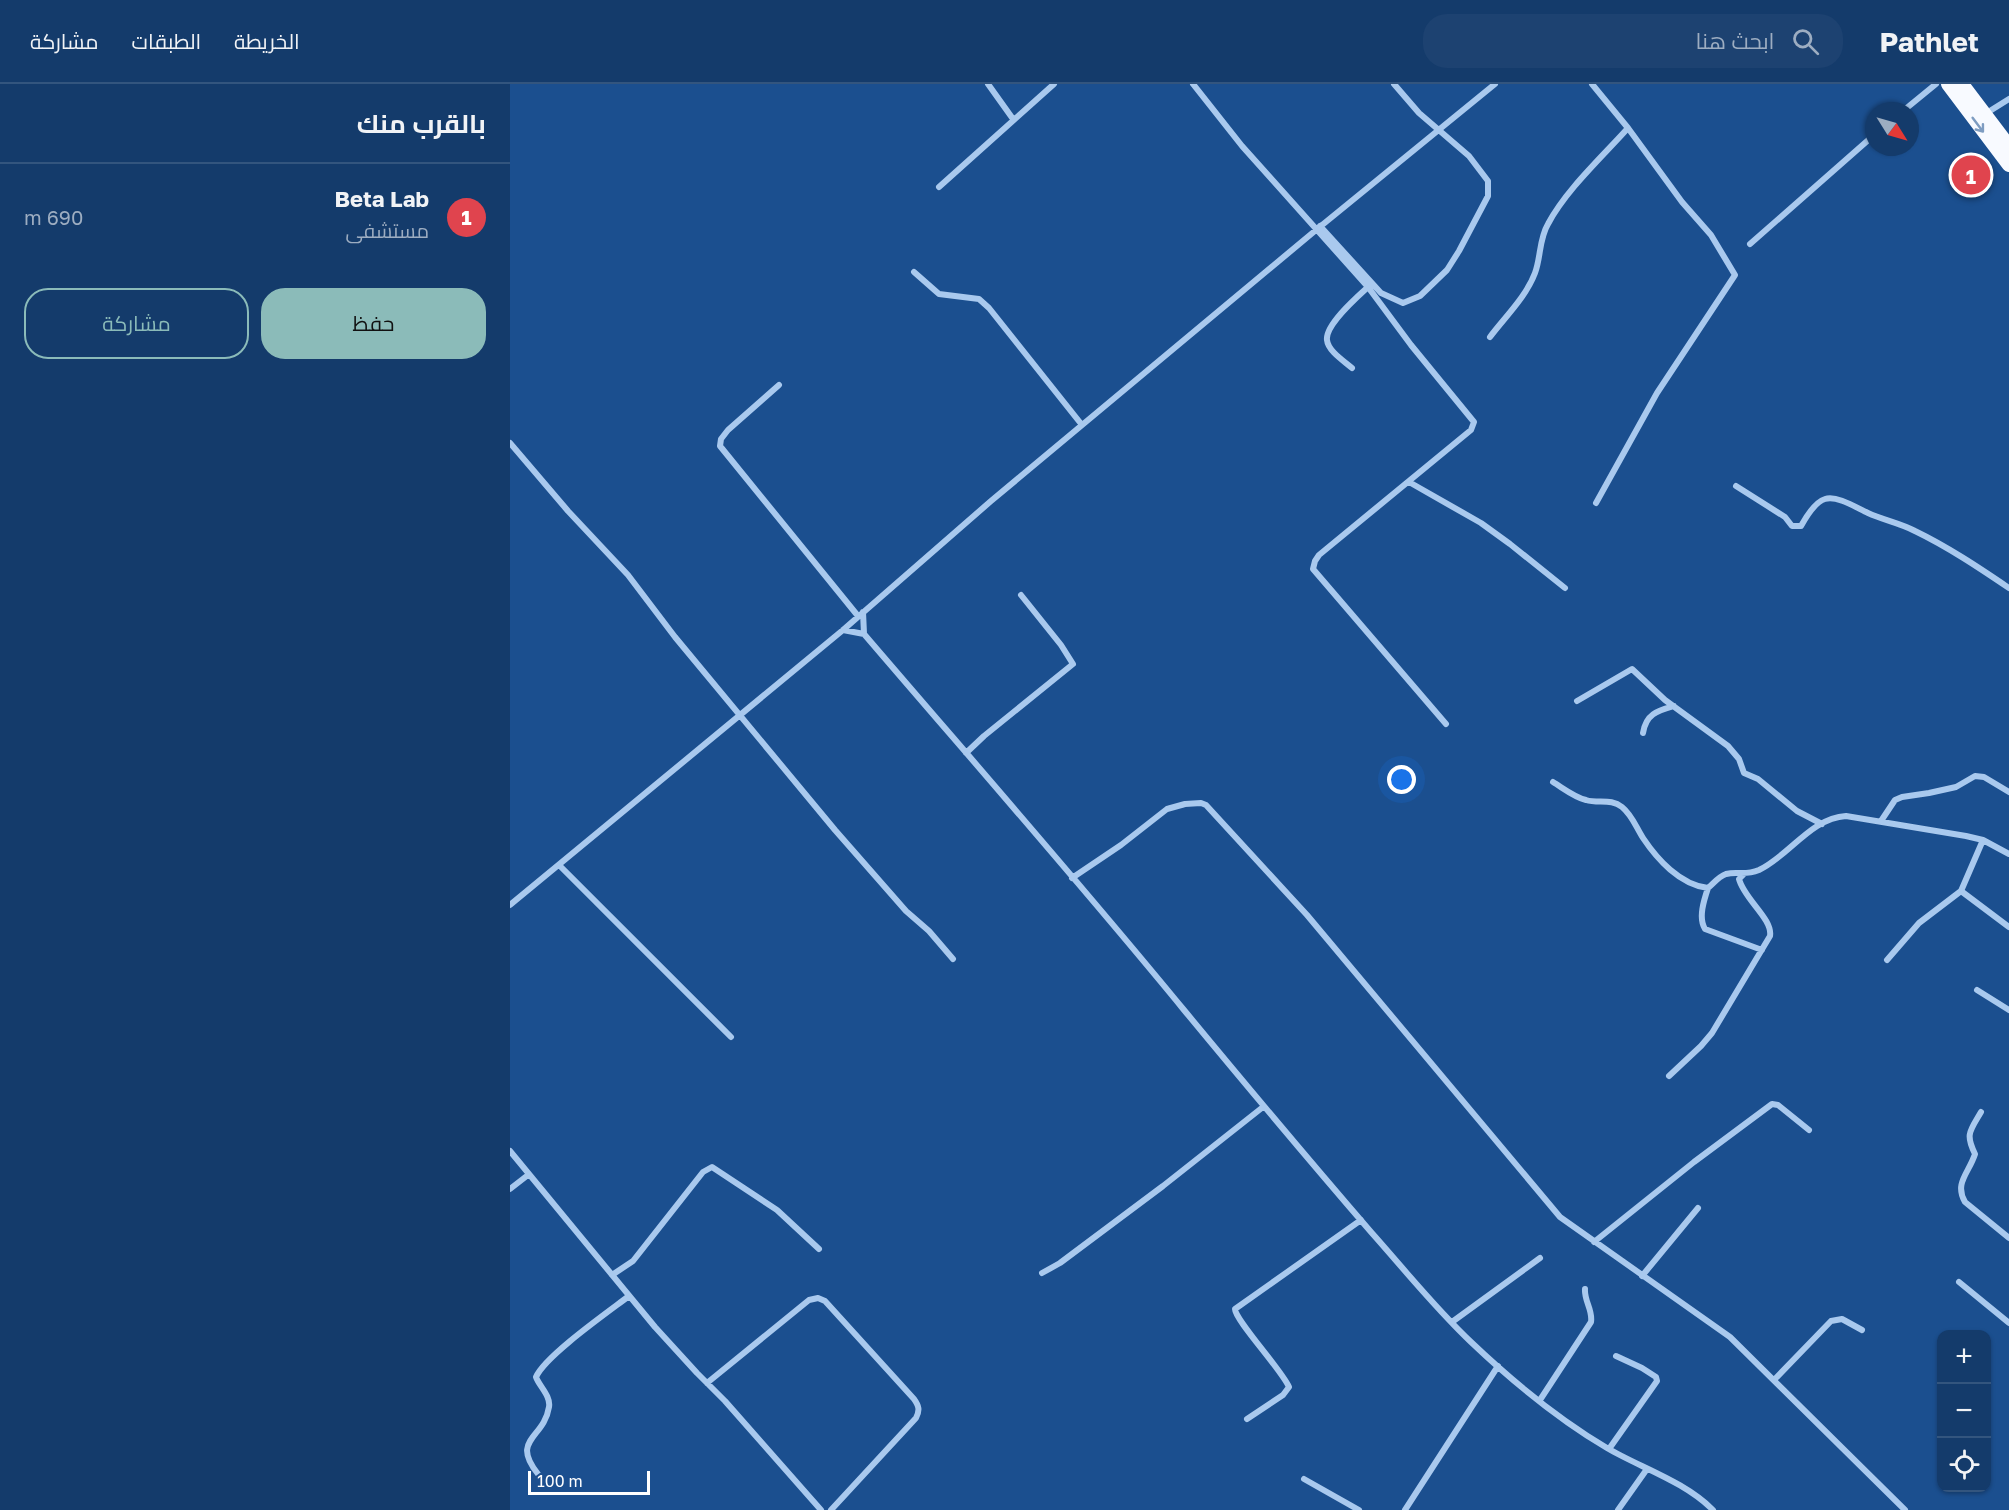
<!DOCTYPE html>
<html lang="ar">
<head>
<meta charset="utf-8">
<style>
	body { margin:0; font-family:"Golos Text",Cairo,sans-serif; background:#1d4271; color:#f1f3f6; direction:rtl }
	.controls { position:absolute; right:18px; bottom:18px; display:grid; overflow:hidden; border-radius:12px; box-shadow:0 2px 4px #0004 }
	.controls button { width:54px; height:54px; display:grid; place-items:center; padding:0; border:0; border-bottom:2px solid #33557e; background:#143b6b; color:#f1f3f6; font:30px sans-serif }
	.compass { position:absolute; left:1355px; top:18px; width:54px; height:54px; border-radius:50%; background:#143b6b; box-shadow:0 2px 4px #0004; rotate:127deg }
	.scale { position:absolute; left:18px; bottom:15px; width:122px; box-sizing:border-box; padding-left:6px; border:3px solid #fff; border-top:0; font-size:16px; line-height:21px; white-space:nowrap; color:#fff; -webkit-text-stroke:4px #1b4f8f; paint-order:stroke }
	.you { position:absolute; left:892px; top:696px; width:21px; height:21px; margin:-15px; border:4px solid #fff; border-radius:50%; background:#1a73e8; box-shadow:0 0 0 9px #1a73e833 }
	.badge { display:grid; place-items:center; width:39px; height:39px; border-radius:50%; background:#8bbbb9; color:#fff; font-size:20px; font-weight:700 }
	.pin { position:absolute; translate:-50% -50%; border:3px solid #fff; box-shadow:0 2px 6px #0006 }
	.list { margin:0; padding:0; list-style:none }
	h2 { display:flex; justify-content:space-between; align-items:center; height:78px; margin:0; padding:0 24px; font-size:26px }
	h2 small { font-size:20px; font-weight:400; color:#9dadc1 }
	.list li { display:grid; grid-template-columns:39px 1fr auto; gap:18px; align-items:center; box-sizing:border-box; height:108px; padding:0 24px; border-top:2px solid #33557e }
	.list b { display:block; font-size:22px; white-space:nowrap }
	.list p { margin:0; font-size:20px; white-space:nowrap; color:#9dadc1 }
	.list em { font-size:20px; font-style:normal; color:#9dadc1 }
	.actions { display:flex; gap:12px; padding:18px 24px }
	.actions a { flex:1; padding:14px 0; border:2px solid #8bbbb9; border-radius:24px; text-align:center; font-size:21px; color:#8bbbb9 }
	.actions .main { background:#8bbbb9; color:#111 }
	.icon { flex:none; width:33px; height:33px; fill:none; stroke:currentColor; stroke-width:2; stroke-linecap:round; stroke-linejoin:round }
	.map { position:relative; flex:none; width:1499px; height:1426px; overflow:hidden; direction:ltr }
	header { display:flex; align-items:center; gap:36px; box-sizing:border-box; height:84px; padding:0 30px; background:#143b6b; border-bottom:2px solid #33557e }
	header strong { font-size:28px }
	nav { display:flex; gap:33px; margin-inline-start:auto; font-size:21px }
	.search { width:420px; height:54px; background:#1d4271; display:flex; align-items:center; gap:15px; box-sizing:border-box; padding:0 21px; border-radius:24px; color:#9dadc1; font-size:22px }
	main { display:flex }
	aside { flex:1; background:#143b6b }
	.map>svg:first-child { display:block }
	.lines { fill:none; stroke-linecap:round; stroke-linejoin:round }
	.minor { stroke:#a9c9ee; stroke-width:6 }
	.trunk { stroke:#f8faff; stroke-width:14 }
	.oneway { stroke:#7e9cc1 }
</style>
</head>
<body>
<header>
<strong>Pathlet</strong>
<div class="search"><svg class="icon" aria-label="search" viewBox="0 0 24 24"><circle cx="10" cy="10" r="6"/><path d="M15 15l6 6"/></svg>ابحث هنا</div>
<nav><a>الخريطة</a><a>الطبقات</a><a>مشاركة</a></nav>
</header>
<main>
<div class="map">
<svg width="1499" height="1426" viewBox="0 0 1499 1426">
	<rect width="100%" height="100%" fill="#1b4f8f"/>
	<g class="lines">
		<path class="minor" d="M478,0L503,35
			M683,0L732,62L858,203L901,261L964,338L961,346L809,471L805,477L803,485L936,640
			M1082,0L1118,44L1172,118L1201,151L1225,191L1147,309L1086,419
			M1393,27L1426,0
			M1475,30L1499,15
			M429,103L544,0
			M810,142L871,209L893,219L910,212L937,186L949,167L978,112V97L959,72L909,29L884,0
			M1240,160L1364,51
			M404,188L429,210L469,215L479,224L572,341
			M980,253C995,233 1016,213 1025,189C1031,173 1029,155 1038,140C1056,106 1092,73 1118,44
			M842,284C834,277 818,267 817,256C815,241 847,213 858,203
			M269,301L218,346L211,355L210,362L348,532
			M0,359L58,427L118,491L165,553L325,746L396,827L419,847L443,875
			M899,398L971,439L1000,460L1055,504
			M1226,402L1275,433L1282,442H1291C1296,433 1305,418 1315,415C1327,411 1347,424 1358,429C1373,436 1390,439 1405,447C1438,463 1468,483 1499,504
			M353,528L354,550
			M333,546L354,550C461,675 570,799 674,926C736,1001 798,1075 861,1148C894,1185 925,1224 961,1258C1002,1297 1048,1335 1097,1364C1131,1384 1174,1397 1203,1426
			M1067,617L1122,585L1155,616L1218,662L1229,675L1234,689L1248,695L1287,727L1312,740
			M1133,649C1136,630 1147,627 1164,622
			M456,669L474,652L563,580L551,561L511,511
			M1043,698C1053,704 1064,713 1076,716C1088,720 1101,714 1112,723C1122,731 1126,743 1133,754C1147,775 1170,801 1198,804C1204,799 1208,793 1216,790C1228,787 1234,792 1249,786C1279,772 1301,734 1336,732L1456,752L1473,756L1499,770
			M1371,737L1385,716L1392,713L1419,709L1446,703L1465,692L1474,693L1499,708
			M49,781L221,953
			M562,794L611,761L657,725L675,720L691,719L696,721L797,831L1050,1133L1220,1253L1395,1426
			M1198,804C1194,816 1188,834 1195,845L1252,866
			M1451,807L1499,843
			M0,821L333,546L481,417L806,146L985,0
			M1377,876L1409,839L1451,807L1473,756
			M1467,906L1499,926
			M1159,992L1191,962L1202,949L1260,852C1263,835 1234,815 1229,795L1233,791
			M1471,1028C1460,1047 1455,1050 1465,1070C1459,1089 1444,1099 1455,1118L1499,1154
			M0,1067L145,1243L187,1289L215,1317L311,1426
			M0,1105L18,1091
			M1084,1158L1184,1078L1262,1020L1268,1021L1299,1046
			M532,1189L550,1179L653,1102L753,1023
			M102,1191L123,1177L193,1088L202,1083L267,1126L309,1165
			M1132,1192L1188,1124
			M1449,1198L1499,1239
			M942,1238L1030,1174
			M1264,1296L1321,1237L1332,1235L1352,1246
			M197,1299L299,1216L308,1214L315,1217L404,1315C409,1322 410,1326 406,1334L321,1426
			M1030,1316L1081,1238C1083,1226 1074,1217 1075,1205
			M737,1335L773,1311L779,1303C771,1285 725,1236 725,1225L851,1136
			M1099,1365L1147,1297L1146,1293L1132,1284L1106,1272
			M28,1390C0,1355 34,1355 39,1323C41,1312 29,1302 26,1293C35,1272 98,1228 119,1212
			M794,1395L849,1426
			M895,1426L988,1282
			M1108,1426L1137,1385"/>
		<path class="trunk" d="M1438,0L1499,81
			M1452,0L1499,62"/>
	</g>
	<defs><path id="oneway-shaft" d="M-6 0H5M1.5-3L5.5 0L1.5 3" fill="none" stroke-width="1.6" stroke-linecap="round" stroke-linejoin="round" transform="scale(1.5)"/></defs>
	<use class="oneway" href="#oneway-shaft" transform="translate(1468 41) rotate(53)"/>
</svg>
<div class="controls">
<button>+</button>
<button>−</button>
<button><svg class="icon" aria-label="locate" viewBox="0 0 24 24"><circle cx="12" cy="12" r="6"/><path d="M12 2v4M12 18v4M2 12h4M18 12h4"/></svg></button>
</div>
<svg class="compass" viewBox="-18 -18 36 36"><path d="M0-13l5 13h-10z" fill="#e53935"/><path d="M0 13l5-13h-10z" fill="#9dadc1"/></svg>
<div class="scale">100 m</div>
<div class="you"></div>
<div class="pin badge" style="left:1461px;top:91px;background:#e0444e">1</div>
</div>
<aside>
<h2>بالقرب منك<small></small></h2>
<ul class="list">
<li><span class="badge" style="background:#e0444e">1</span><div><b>Beta Lab</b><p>مستشفى</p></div><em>690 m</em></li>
</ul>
<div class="actions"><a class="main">حفظ</a><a>مشاركة</a></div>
</aside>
</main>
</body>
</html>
